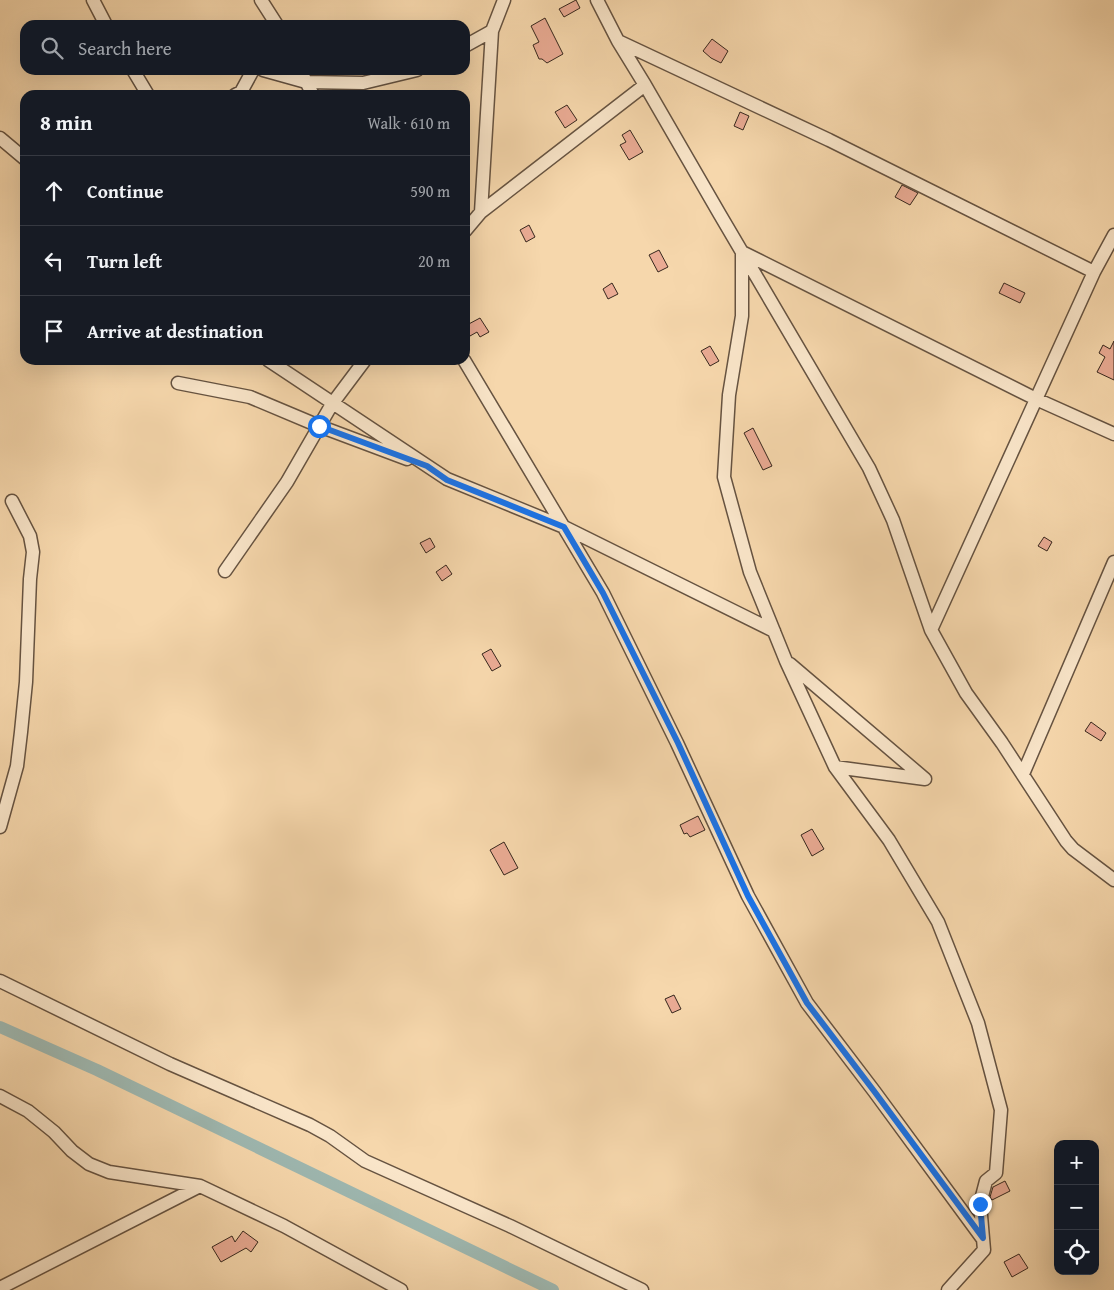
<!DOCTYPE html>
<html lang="en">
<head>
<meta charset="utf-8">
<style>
	body { margin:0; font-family:"Gentium Book Plus",serif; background:#20242c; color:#f1f3f6 }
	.controls { position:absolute; right:15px; bottom:15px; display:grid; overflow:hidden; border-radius:10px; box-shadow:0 5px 20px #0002 }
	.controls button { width:45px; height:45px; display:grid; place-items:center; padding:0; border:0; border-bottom:1px solid #363941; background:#171b24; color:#f1f3f6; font:25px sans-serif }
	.stop { position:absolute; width:15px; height:15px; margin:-11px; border:4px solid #1a73e8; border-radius:50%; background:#fff }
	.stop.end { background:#1a73e8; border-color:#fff; box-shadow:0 1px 5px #0008 }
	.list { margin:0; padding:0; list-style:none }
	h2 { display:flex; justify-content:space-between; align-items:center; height:65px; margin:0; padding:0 20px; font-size:21px }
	h2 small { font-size:16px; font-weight:400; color:#9ea1a6 }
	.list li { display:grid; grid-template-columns:32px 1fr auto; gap:15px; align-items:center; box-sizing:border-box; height:70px; padding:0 20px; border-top:1px solid #363941 }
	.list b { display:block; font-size:19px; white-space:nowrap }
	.list em { font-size:16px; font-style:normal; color:#9ea1a6 }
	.icon { flex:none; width:28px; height:28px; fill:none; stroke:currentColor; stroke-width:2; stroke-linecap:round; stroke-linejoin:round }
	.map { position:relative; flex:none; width:1114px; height:1290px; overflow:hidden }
	.search { position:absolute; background:#171b24; box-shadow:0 5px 20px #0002; left:20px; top:20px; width:450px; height:55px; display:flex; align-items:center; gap:12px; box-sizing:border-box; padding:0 18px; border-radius:15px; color:#9ea1a6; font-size:19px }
	.panel { position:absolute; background:#171b24; box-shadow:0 5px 20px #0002; left:20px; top:90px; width:450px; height:275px; border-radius:15px }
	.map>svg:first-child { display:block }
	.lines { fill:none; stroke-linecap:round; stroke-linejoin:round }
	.canal { stroke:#9eb8b1; stroke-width:12 }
	.building { fill:#eaab94; stroke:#36271d }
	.minor-casing { stroke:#665341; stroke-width:15 }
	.minor { stroke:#f9e5c9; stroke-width:12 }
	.route { stroke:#1a73e8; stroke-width:6 }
</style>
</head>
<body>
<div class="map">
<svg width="1114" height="1290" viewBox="0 0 1114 1290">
	<rect width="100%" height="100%" fill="#f6d7ac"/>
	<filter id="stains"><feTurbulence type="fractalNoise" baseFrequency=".004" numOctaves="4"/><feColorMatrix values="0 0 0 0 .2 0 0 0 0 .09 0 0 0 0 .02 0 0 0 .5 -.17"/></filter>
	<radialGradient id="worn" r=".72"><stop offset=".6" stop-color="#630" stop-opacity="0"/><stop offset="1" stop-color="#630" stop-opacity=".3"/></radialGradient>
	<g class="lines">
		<path class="canal" d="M0,1027L97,1070L553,1290"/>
	</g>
	<path class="building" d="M576,0L580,8L564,17L559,9Z
		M545,18L563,54L547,63L542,59H539L533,45L539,42L531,26Z
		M712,39L728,51L721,63L711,58L703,51Z
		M567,105L577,120L565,128L555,112Z
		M740,112L749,116L743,130L734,126Z
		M630,130L643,152L629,160L620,145L626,142L622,135Z
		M902,185L918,193L910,205L895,197Z
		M529,225L535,237L526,242L520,230Z
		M659,250L668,267L658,272L649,255Z
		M612,283L618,294L608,299L603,289Z
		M1004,283L1025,293L1020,303L999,293Z
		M480,318L489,332L480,337L477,332L470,336L465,326Z
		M1114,341V380L1097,372L1105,357L1099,353L1103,345L1110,349Z
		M710,346L719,361L710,366L701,351Z
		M753,428L772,466L763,470L744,433Z
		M1044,537L1052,542L1047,551L1038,546Z
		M430,538L435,547L426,553L420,543Z
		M446,565L452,574L442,581L436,572Z
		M491,649L501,666L492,671L482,654Z
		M1091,722L1106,733L1101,741L1085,731Z
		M698,816L705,830L690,837L687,833L684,834L680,825Z
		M812,829L824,849L812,856L801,835Z
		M504,842L518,868L504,875L490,850Z
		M674,995L681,1009L672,1013L665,999Z
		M1005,1181L1010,1191L992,1200L990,1197L993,1187Z
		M243,1231L258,1242L251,1252L246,1248L221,1262L212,1247L232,1236L235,1242Z
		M1019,1254L1028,1268L1012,1277L1004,1262Z"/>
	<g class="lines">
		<defs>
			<path id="minor" d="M93,0L106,25
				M261,0L277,25
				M597,0L618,41L645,85L719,213L869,468L893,520L931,630L966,693L1002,743L1066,841L1073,849L1114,880
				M618,41L829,140L1094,272
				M465,46L492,31
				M133,70L148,95
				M263,70L306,82L363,83L417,70
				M300,70L313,95
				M235,95L241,92L253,70
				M0,138L25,159
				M481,212L492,31L504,0
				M465,231L481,212L645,85
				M268,360L447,479L564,527L774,631
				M464,360L603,593L677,743L748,896L807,1003L874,1091L982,1238
				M178,383L250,397L319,426L407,459
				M225,571L287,482L332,404L365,360
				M931,630L1094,272L1114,235
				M790,664L925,779L835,767
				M1023,774L1114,562
				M0,827L17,766L21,732L26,682L30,579L33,552L30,536L12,501
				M0,981L170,1064L310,1125L330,1136L365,1161L510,1226L642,1290
				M0,1096L28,1111L54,1132L72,1151L89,1164L109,1172L200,1186L284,1226L401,1290
				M0,1288L200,1186
				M948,1290L984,1250L980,1204L986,1181L996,1173L1001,1110L978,1023L938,922L889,840L835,767L786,661L750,572L724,477L729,395L742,316V252L1036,399L1114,434"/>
		</defs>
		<use href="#minor" class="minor-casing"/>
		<use href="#minor" class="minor"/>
	</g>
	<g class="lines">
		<path class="route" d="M319,426L427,466L447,480L564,527L603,593L678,743L748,896L807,1003L874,1091L983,1238L980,1204"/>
	</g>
	<rect width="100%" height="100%" filter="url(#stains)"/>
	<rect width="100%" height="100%" fill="url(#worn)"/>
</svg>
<div class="controls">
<button>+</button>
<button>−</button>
<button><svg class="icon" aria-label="locate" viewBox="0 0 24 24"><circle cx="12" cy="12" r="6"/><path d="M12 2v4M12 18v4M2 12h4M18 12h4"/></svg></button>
</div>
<div class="stop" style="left:319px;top:426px"></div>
<div class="stop end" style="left:980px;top:1204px"></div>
<div class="search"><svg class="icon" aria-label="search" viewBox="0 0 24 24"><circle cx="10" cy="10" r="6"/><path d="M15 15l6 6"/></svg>Search here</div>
<section class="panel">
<h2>8 min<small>Walk · 610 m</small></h2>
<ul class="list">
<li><svg class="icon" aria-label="ahead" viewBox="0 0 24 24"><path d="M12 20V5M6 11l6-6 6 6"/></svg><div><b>Continue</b></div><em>590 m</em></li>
<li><svg class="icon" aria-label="left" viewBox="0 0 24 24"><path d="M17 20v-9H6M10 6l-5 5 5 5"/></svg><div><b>Turn left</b></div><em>20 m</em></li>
<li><svg class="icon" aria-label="arrive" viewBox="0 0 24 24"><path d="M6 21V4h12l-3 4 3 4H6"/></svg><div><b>Arrive at destination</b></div></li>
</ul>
</section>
</div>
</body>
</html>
